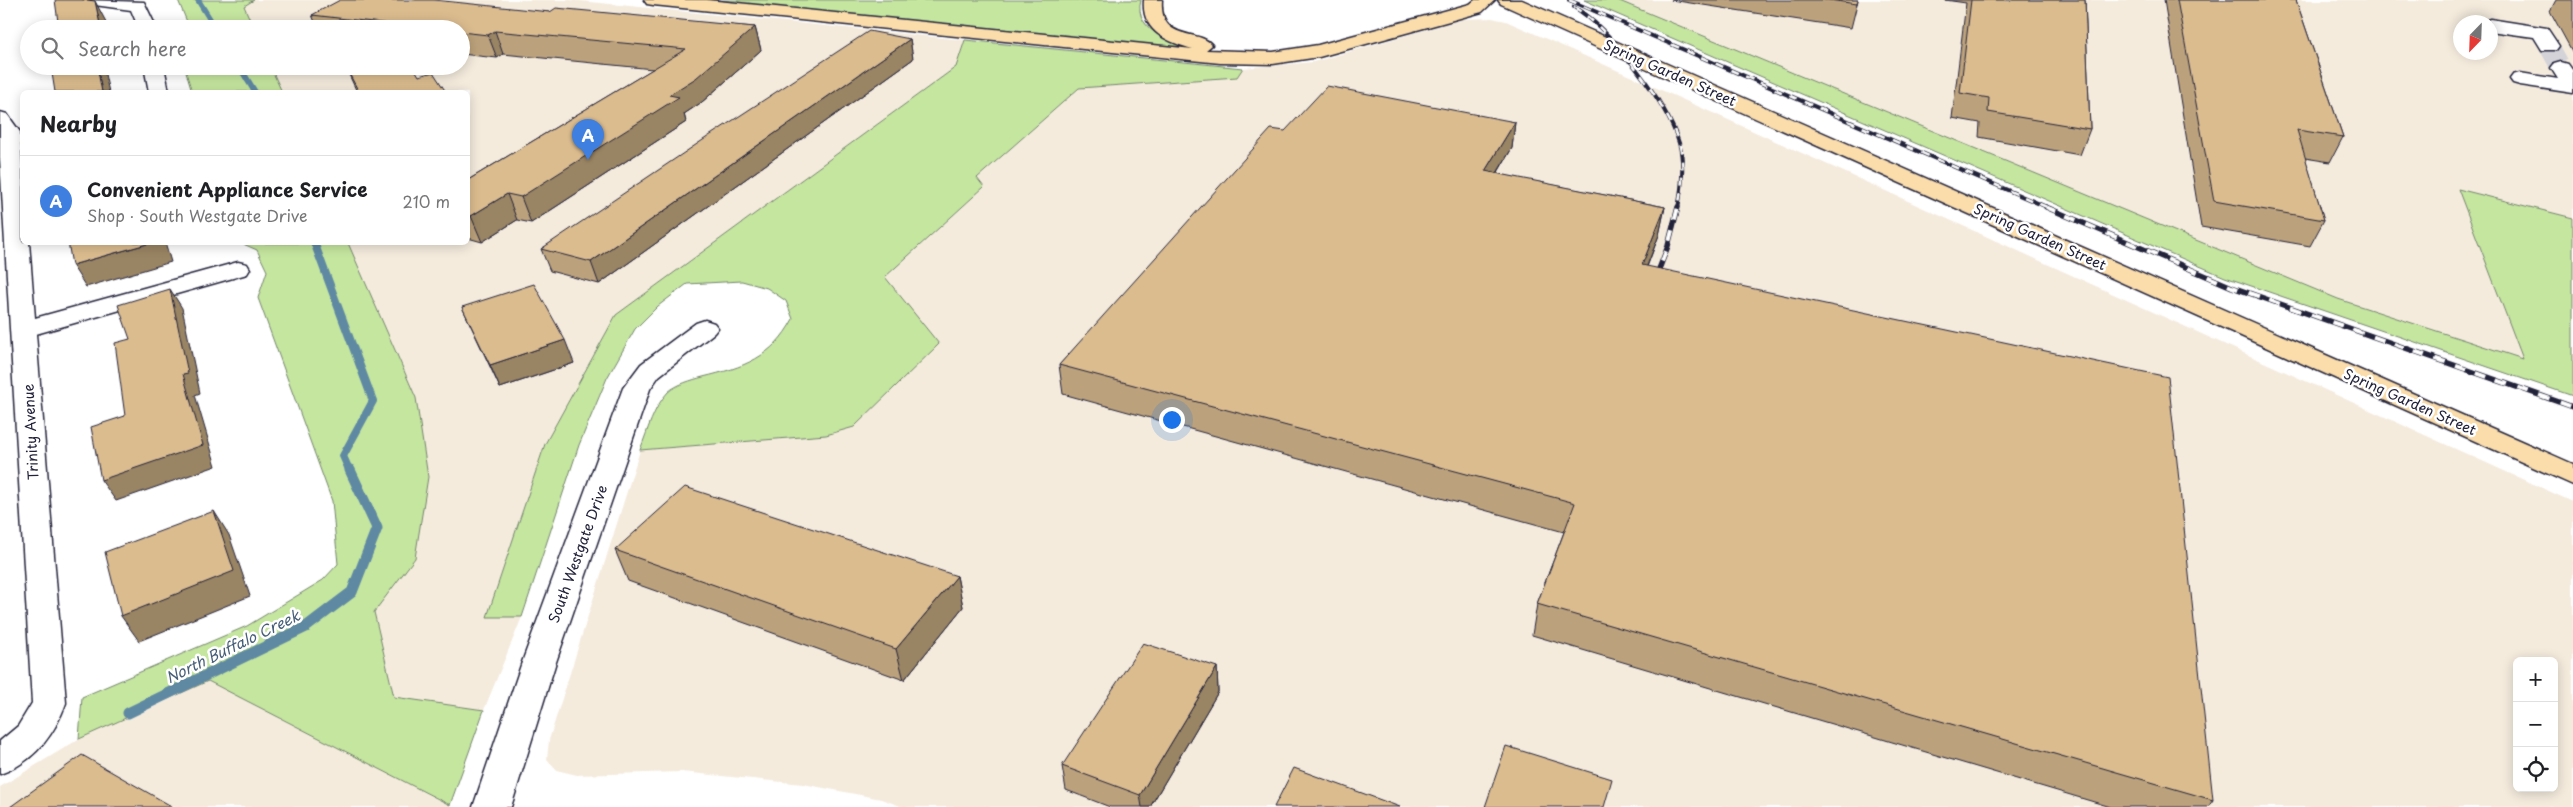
<!DOCTYPE html>
<html lang="en">
<head>
<meta charset="utf-8">
<style>
	body { margin:0; font-family:"Playpen Sans",sans-serif; background:#f2f2f2; color:#202124 }
	.controls { position:absolute; right:15px; bottom:15px; display:grid; overflow:hidden; border-radius:8px; box-shadow:0 2px 12px #0003 }
	.controls button { width:45px; height:45px; display:grid; place-items:center; padding:0; border:0; border-bottom:1px solid #e0e0e0; background:#fff; color:#202124; font:25px sans-serif }
	.compass { position:absolute; left:2453px; top:15px; width:45px; height:45px; border-radius:50%; background:#fff; box-shadow:0 2px 12px #0003; rotate:203deg }
	.you { position:absolute; left:1171px; top:419px; width:18px; height:18px; margin:-12px; border:4px solid #fff; border-radius:50%; background:#1a73e8; box-shadow:0 0 0 8px #1a73e833 }
	.badge { display:grid; place-items:center; width:32px; height:32px; border-radius:50%; background:#2563eb; color:#fff; font-size:16px; font-weight:700 }
	.pin { position:absolute; translate:-50% -41px; filter:drop-shadow(0 1px 2px #0008) }
	.pin::after { content:''; position:absolute; top:26px; width:18px; height:15px; background:inherit; clip-path:polygon(0 0,100% 0,50% 100%) }
	.list { margin:0; padding:0; list-style:none }
	h2 { display:flex; justify-content:space-between; align-items:center; height:65px; margin:0; padding:0 20px; font-size:21px }
	h2 small { font-size:16px; font-weight:400; color:#757577 }
	.list li { display:grid; grid-template-columns:32px 1fr auto; gap:15px; align-items:center; box-sizing:border-box; height:90px; padding:0 20px; border-top:1px solid #e0e0e0 }
	.list b { display:block; font-size:19px; white-space:nowrap }
	.list p { margin:0; font-size:16px; white-space:nowrap; color:#757577 }
	.list em { font-size:16px; font-style:normal; color:#757577 }
	.icon { flex:none; width:28px; height:28px; fill:none; stroke:currentColor; stroke-width:2; stroke-linecap:round; stroke-linejoin:round }
	.map { position:relative; flex:none; width:2573px; height:807px; overflow:hidden }
	.search { position:absolute; background:#fff; box-shadow:0 2px 12px #0003; left:20px; top:20px; width:450px; height:55px; display:flex; align-items:center; gap:12px; box-sizing:border-box; padding:0 18px; border-radius:28px; color:#757577; font-size:19px }
	.panel { position:absolute; background:#fff; box-shadow:0 2px 12px #0003; left:20px; top:90px; width:450px; height:155px; border-radius:8px }
	.map>svg:first-child { display:block }
	.built { fill:#f4ebdd; fill-rule:evenodd }
	.green { fill:#c5e69f; stroke:#74846d }
	.lines { fill:none; stroke-linecap:round; stroke-linejoin:round }
	.stream-far2 { stroke:#5f89a3; stroke-width:6 }
	.stream-far1 { stroke:#5f89a3; stroke-width:8 }
	.stream { stroke:#5f89a3; stroke-width:11 }
	.minor-tunnel { stroke:#d3d3d8; stroke-width:20; stroke-dasharray:20 10; stroke-linecap:butt }
	.minor-casing { stroke:#22223b; stroke-width:3 }
	.major-casing { stroke:#22223b; stroke-width:3 }
	.highway-casing { stroke:#22223b; stroke-width:3 }
	.minor { fill:#fff; fill-rule:evenodd }
	.major { fill:#faddab; fill-rule:evenodd }
	.highway { fill:#faddab; fill-rule:evenodd }
	.rail-far1-casing { stroke:#22223b; stroke-width:4 }
	.rail-casing { stroke:#22223b; stroke-width:5.5 }
	.rail-far1 { stroke:#fff; stroke-width:2.5; stroke-dasharray:8; stroke-linecap:butt }
	.rail { stroke:#fff; stroke-width:4; stroke-dasharray:11; stroke-linecap:butt }
	.wall { fill:#bca27b; stroke:#22223b }
	.shaded-wall { fill:#998464; stroke:#22223b }
	.building { fill:#dbbc8f; stroke:#22223b }
	.labels { text-anchor:middle; stroke-width:5; stroke-linejoin:round; paint-order:stroke }
	.street-label { font-size:14px; fill:#22223b; stroke:#fff }
	.water-label { font-size:15px; font-style:italic; fill:#465e78; stroke:#fff }
</style>
</head>
<body>
<div class="map">
<svg width="2573" height="807" viewBox="0 0 2573 807">
	<rect width="100%" height="100%" fill="#fff"/>
	<filter id="ink" filterUnits="userSpaceOnUse"><feTurbulence type="fractalNoise" baseFrequency=".02" numOctaves="2"/><feDisplacementMap in="SourceGraphic" scale="10" xChannelSelector="R" yChannelSelector="G"/><feConvolveMatrix kernelMatrix="1 2 1 2 8 2 1 2 1" color-interpolation-filters="sRGB"/></filter>
	<g filter="url(#ink)">
		<path class="built" d="M254,0H571L965,40L956,67L616,315L545,444L487,617H522L484,710L394,697L374,612L415,558L416,398L348,243L468,242V92H282L270,66H461V29H254L244,6Z
			M1617,0H2573V218L2459,189L2523,359L2338,299ZM2460,22H2490V52H2460Z
			M1492,18L1506,21L1722,117L2573,502V807H903L881,799L803,784L681,772L577,775L556,770L547,759L549,740L640,450L826,435L854,427L885,277L984,187L977,178L1079,88L1237,77L1243,68L1313,62L1462,19ZM2517,661H2554V788H2517Z
			M208,681L450,805L449,807H0V787L79,739Z"/>
		<path class="green" d="M178,0H254L244,6L254,29H190Z
			M702,0H1141C1132,33 1178,43 1201,52Z
			M1584,0H1617L2338,299L2523,359L2458,189L2573,218V396L2225,277Z
			M965,40L1243,68L1237,77L1079,88L977,178L984,187L885,277L939,344L854,427L826,435L640,450C648,430 653,408 668,392C677,384 692,380 703,377C744,367 772,358 793,319L786,301L767,288L742,281L687,284L658,306L635,329L607,378L579,445L522,617H487L545,444L616,315L956,67Z
			M184,66H270L282,92H192Z
			M241,243H348L416,398L428,477L415,558L374,612L394,697L484,710L450,805L208,681L79,739L82,697L247,626L323,580L338,564L332,501L258,298L267,271L257,250Z"/>
		<g class="lines">
			<path class="stream-far2" d="M198,0L216,29
				M239,66L255,92"/>
			<path class="stream-far1" d="M314,242L373,401L343,456L350,472"/>
			<path class="stream" d="M128,713L306,627L352,592L377,528L350,470"/>
			<path class="minor-tunnel" d="M2549,46L2561,68"/>
			<defs>
				<path id="minor" d="M84,0L144,2L157,29H139L131,10L87,4Z
					M2490,19L2547,28L2559,46L2556,50H2542L2534,37L2490,31V22H2482Z
					M2561,62L2568,64L2573,71V93L2520,85L2513,83L2510,79L2513,75L2520,73L2558,79L2551,68L2554,64Z
					M144,66H164L169,92H149Z
					M0,112L7,114L20,132L22,168V242H29L35,318L238,262L247,264L250,269L247,274L36,334L66,703C54,736 34,762 0,774V741L18,726L32,703L0,158Z
					M705,320L714,323L718,328L714,333L659,376L650,389L555,665L511,807H473L521,665L623,388L641,364L696,323Z"/>
				<path id="major" d="M1498,0H1522L2573,464V485L1501,4Z"/>
				<path id="highway" d="M644,0H707L1193,49C1167,42 1141,31 1144,0H1162C1159,43 1199,28 1212,45L1206,50L1273,52L1318,45L1470,4L1475,0H1495L1482,12L1319,57L1273,64L1220,63L653,5L647,4Z"/>
			</defs>
			<use href="#minor" class="minor-casing"/>
			<use href="#major" class="major-casing"/>
			<use href="#highway" class="highway-casing"/>
			<use href="#minor" class="minor"/>
			<use href="#major" class="major"/>
			<use href="#highway" class="highway"/>
			<defs>
				<path id="rail-far1" d="M1569,0L2049,208
					M1574,7C1611,30 1666,101 1679,143C1685,163 1682,187 1678,208"/>
				<path id="rail" d="M2046,207L2232,287L2573,407
					M1654,282L1668,246L1678,207"/>
			</defs>
			<use href="#rail-far1" class="rail-far1-casing"/>
			<use href="#rail" class="rail-casing"/>
			<use href="#rail-far1" class="rail-far1"/>
			<use href="#rail" class="rail"/>
		</g>
		<path class="wall" d="M1671,0H1858L1851,28Z
			M1945,0H2085L2090,129L2080,155L1979,137L1980,123L1952,118L1966,3Z
			M2164,0H2296L2343,137L2330,162L2305,158L2324,220L2310,246L2201,227Z
			M2556,0H2573V53L2550,11Z
			M550,12L755,27L761,50L702,102L684,114L686,122L531,223L517,220L482,242L468,238V180L653,69L503,54L497,58L461,54V29H318L312,15Z
			M910,39L913,59L599,284L550,271L541,249Z
			M345,66L419,76L446,92H357Z
			M1515,122L1512,148L1497,174L1665,207L1659,235L1647,267L2213,800L2208,807H2111L1532,635L1537,604L1564,532L1063,394L1059,365L1285,131Z
			M462,307L574,363L500,388Z
			M615,550L957,576L963,607L904,680L628,581Z
			M1217,667L1218,692L1150,807H1110L1066,790L1062,766Z"/>
		<path class="shaded-wall" d="M95,1L105,20L107,29H101Z
			M755,27L761,50L702,102L684,114L686,122L531,223L521,197L669,95Z
			M495,31L503,54L497,58L488,35Z
			M910,39L913,59L599,284L591,262Z
			M97,66H116V67L104,70L109,92H102Z
			M1515,122L1512,148L1482,198L1485,171Z
			M507,194L517,220L482,242L471,216Z
			M1665,207L1659,235L1636,294L1642,265Z
			M154,242H165L171,262L86,287L72,265Z
			M170,289L182,308L200,393L195,395L216,466L116,501L101,480L183,374Z
			M565,340L574,363L500,388L490,365Z
			M214,511L229,535L250,596L139,641L121,616Z
			M957,576L963,607L904,680L896,649Z
			M1217,667L1218,692L1150,807H1142L1140,795Z"/>
		<path class="building" d="M55,0H87L95,1L101,29H59Z
			M340,0H434L550,12L556,8L755,27L696,78L669,95L679,97L521,197L507,194L471,216L468,215V180L686,49L495,31L488,35L461,32V29H433L312,15Z
			M1829,0H1858L1857,4Z
			M1971,0H2085L2090,129L1988,112L1989,98L1960,93Z
			M2177,0H2296L2343,137L2297,130L2324,220L2214,201Z
			M869,31L910,39L591,262L541,249L709,136Z
			M54,66H97L102,92H55L51,67Z
			M345,66H413L419,76L433,72L446,92H359Z
			M1327,86L1515,122L1485,171L1665,207L1642,265L2168,377L2213,800L1537,604L1575,503L1059,365L1271,129L1285,131Z
			M68,242H154L72,265Z
			M534,284L565,340L490,365L462,307Z
			M170,289L188,373L183,374L203,445L101,480L91,427L125,416L115,343L130,339L118,305Z
			M685,487L957,576L896,649L615,550Z
			M214,511L234,571L121,616L105,552Z
			M1143,643L1217,667L1140,795L1062,766Z
			M1506,746L1612,779L1604,807H1485Z
			M82,755L173,807H10Z
			M1294,768L1400,807H1274Z"/>
	</g>
	<g class="labels">
		<g class="street-label">
			<text transform="translate(1670 73) rotate(24)" y="5">Spring Garden Street</text>
			<text transform="translate(2040 237) rotate(24)" y="5">Spring Garden Street</text>
			<text transform="translate(2410 402) rotate(24)" y="5">Spring Garden Street</text>
			<text transform="translate(31 432) rotate(-93)" y="5">Trinity Avenue</text>
			<text transform="translate(578 554) rotate(-70)" y="5">South Westgate Drive</text>
		</g>
		<g class="water-label">
			<text transform="translate(233 647) rotate(-26)" y="5">North Buffalo Creek</text>
		</g>
	</g>
</svg>
<div class="controls">
<button>+</button>
<button>−</button>
<button><svg class="icon" aria-label="locate" viewBox="0 0 24 24"><circle cx="12" cy="12" r="6"/><path d="M12 2v4M12 18v4M2 12h4M18 12h4"/></svg></button>
</div>
<svg class="compass" viewBox="-18 -18 36 36"><path d="M0-13l5 13h-10z" fill="#e53935"/><path d="M0 13l5-13h-10z" fill="#757577"/></svg>
<div class="you"></div>
<div class="pin badge" style="left:588px;top:160px;background:#3f7fe0">A</div>
<div class="search"><svg class="icon" aria-label="search" viewBox="0 0 24 24"><circle cx="10" cy="10" r="6"/><path d="M15 15l6 6"/></svg>Search here</div>
<section class="panel">
<h2>Nearby<small></small></h2>
<ul class="list">
<li><span class="badge" style="background:#3f7fe0">A</span><div><b>Convenient Appliance Service</b><p>Shop · South Westgate Drive</p></div><em>210 m</em></li>
</ul>
</section>
</div>
</body>
</html>
